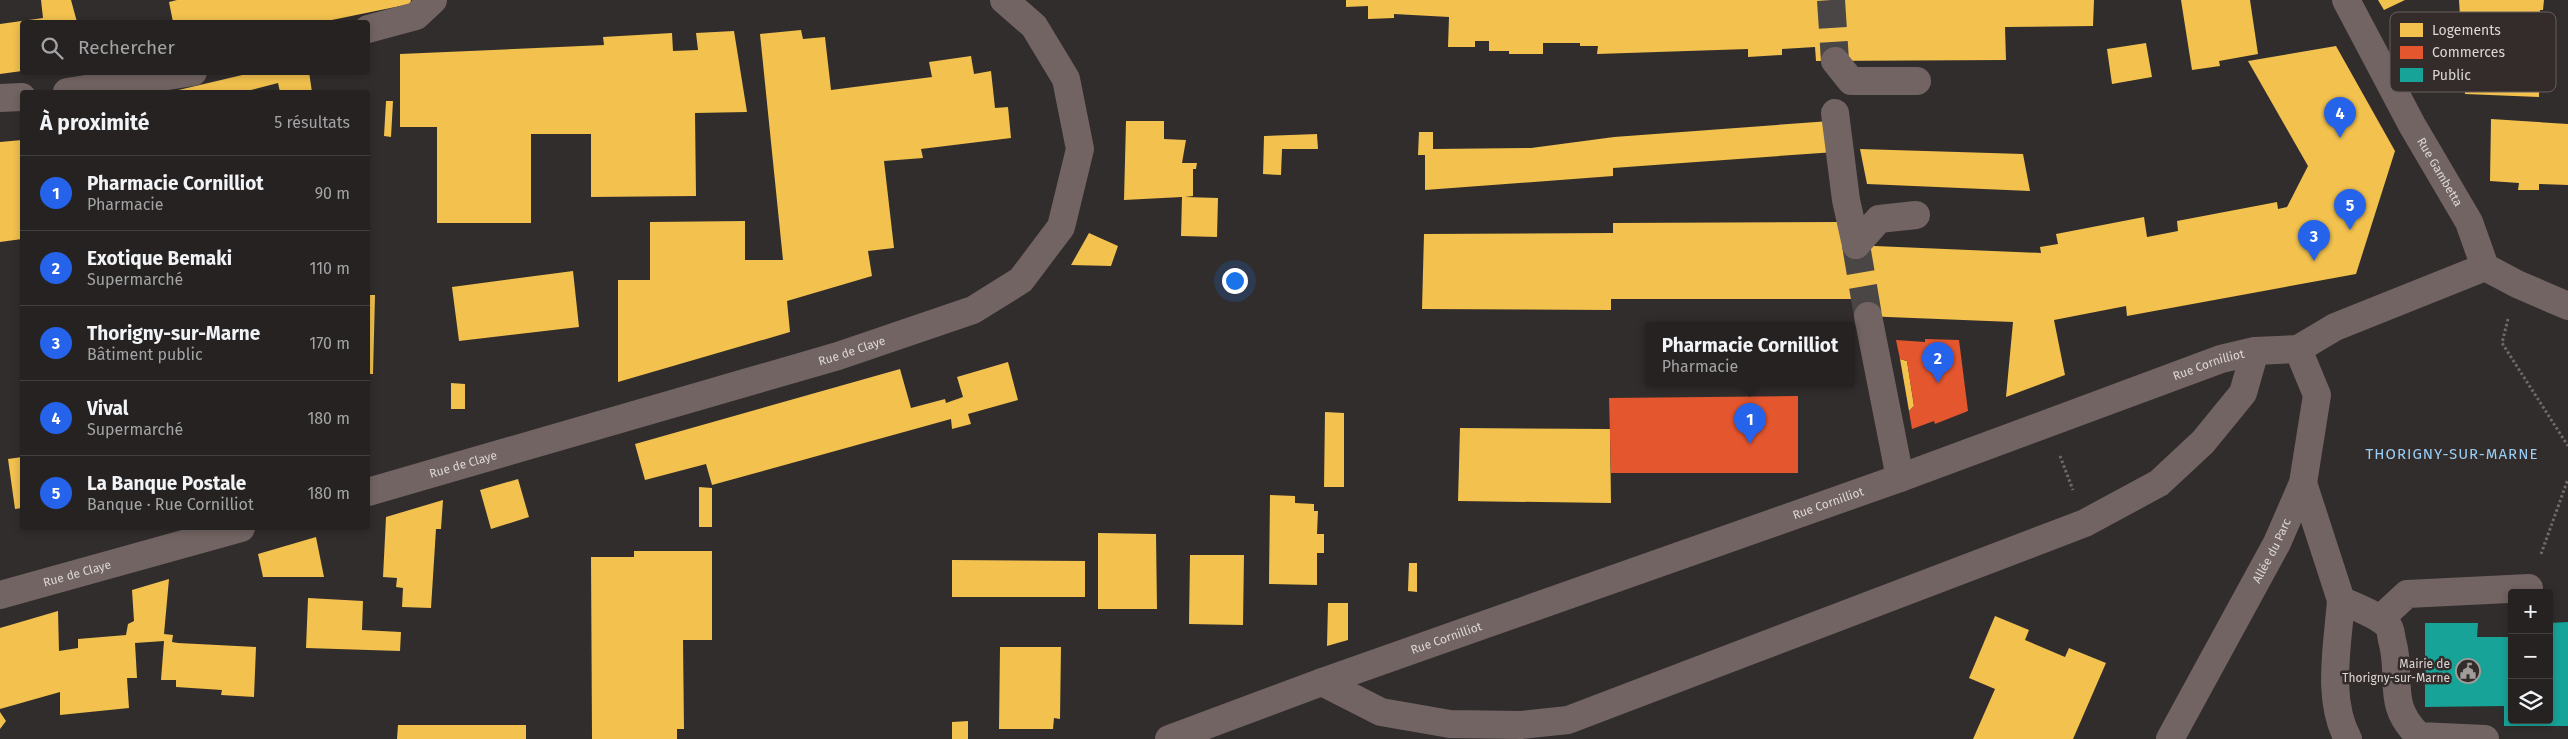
<!DOCTYPE html>
<html lang="fr">
<head>
<meta charset="utf-8">
<style>
	body { margin:0; font-family:"Fira Sans",sans-serif; background:#312f2e; color:#f1f3f6 }
	.controls { position:absolute; right:15px; bottom:15px; display:grid; overflow:hidden; border-radius:5px; box-shadow:0 2px 8px #0003 }
	.controls button { width:45px; height:45px; display:grid; place-items:center; padding:0; border:0; border-bottom:1px solid #423f3f; background:#252221; color:#f1f3f6; font:25px sans-serif }
	.you { position:absolute; left:1234px; top:280px; width:18px; height:18px; margin:-12px; border:4px solid #fff; border-radius:50%; background:#1a73e8; box-shadow:0 0 0 8px #1a73e833 }
	.badge { display:grid; place-items:center; width:32px; height:32px; border-radius:50%; background:#2563eb; color:#fff; font-size:16px; font-weight:700 }
	.pin { position:absolute; translate:-50% -41px; filter:drop-shadow(0 1px 2px #0008) }
	.pin::after { content:''; position:absolute; top:26px; width:18px; height:15px; background:inherit; clip-path:polygon(0 0,100% 0,50% 100%) }
	.popup { position:absolute; left:1645px; top:322px; width:210px; height:65px; box-sizing:border-box; display:grid; place-content:center; border-radius:5px; background:#252221; filter:drop-shadow(0 1px 4px #0005); font-size:16px; white-space:nowrap; color:#a3a4a5 }
	.popup b { font-size:19px; color:#f1f3f6 }
	.popup::after { content:''; position:absolute; left:50%; top:100%; margin-left:-10px; border:10px solid transparent; border-top-color:#252221 }
	.list { margin:0; padding:0; list-style:none }
	h2 { display:flex; justify-content:space-between; align-items:center; height:65px; margin:0; padding:0 20px; font-size:21px }
	h2 small { font-size:16px; font-weight:400; color:#a3a4a5 }
	.list li { display:grid; grid-template-columns:32px 1fr auto; gap:15px; align-items:center; box-sizing:border-box; height:75px; padding:0 20px; border-top:1px solid #423f3f }
	.list b { display:block; font-size:19px; white-space:nowrap }
	.list p { margin:0; font-size:16px; white-space:nowrap; color:#a3a4a5 }
	.list em { font-size:16px; font-style:normal; color:#a3a4a5 }
	.icon { flex:none; width:28px; height:28px; fill:none; stroke:currentColor; stroke-width:2; stroke-linecap:round; stroke-linejoin:round }
	.map { position:relative; flex:none; width:2568px; height:739px; overflow:hidden }
	.search { position:absolute; background:#252221; box-shadow:0 2px 8px #0003; left:20px; top:20px; width:350px; height:55px; display:flex; align-items:center; gap:12px; box-sizing:border-box; padding:0 18px; border-radius:5px; color:#a3a4a5; font-size:19px }
	.panel { position:absolute; background:#252221; box-shadow:0 2px 8px #0003; left:20px; top:90px; width:350px; height:440px; border-radius:5px }
	.map>svg:first-child { display:block }
	.homes { fill:#f2c14e }
	.shops { fill:#e4572e }
	.public { fill:#17a398 }
	.lines { fill:none; stroke-linecap:round; stroke-linejoin:round }
	.minor-tunnel { stroke:#4b4646; stroke-width:28; stroke-dasharray:28 14; stroke-linecap:butt }
	.path { stroke:#726867; stroke-width:3; stroke-dasharray:2.5 2.5; stroke-linecap:butt }
	.minor { stroke:#726462; stroke-width:28 }
	.labels { text-anchor:middle; stroke-width:5; stroke-linejoin:round; paint-order:stroke }
	.street-label { font-size:12px; fill:#dcd7d6; stroke:#332c2a }
	.poi-label { font-size:12px; fill:#dcd7d6; stroke:#332c2a; text-anchor:end }
	.quarter-label { font-size:15px; letter-spacing:1px; fill:#96cef6; stroke:#332c2a }
	.key { fill:#332c2a; stroke:#665f5e; stroke-width:1 }
	.key-label { font-size:14px; fill:#dcd7d6 }
</style>
</head>
<body>
<div class="map">
<svg width="2568" height="739" viewBox="0 0 2568 739">
	<rect width="100%" height="100%" fill="#312d2c"/>
	<path class="homes" d="M41,0H71L77,22H22V71L0,74V24L43,18Z
		M177,0H411L410,4L322,22H173L169,2Z
		M1346,0H2094L2093,26L2005,27L2006,60L1816,61L1815,47L1782,49V55L1748,57V49L1597,54L1598,46H1580V43H1543V54H1509V51H1489V41H1475V47H1448L1449,17L1394,14V18L1368,19V6L1346,7Z
		M2181,0H2250L2258,54L2219,61L2220,66L2192,70Z
		M2378,0H2405L2384,10Z
		M2459,0H2544L2543,10H2540L2539,97L2465,94Z
		M801,30L803,39L825,37L831,90L932,77L929,62L971,56L974,74L991,71L995,108L1008,107L1011,138L921,149L923,158L884,161L894,248L868,251L872,276L787,301L790,332L618,382V280H650V222L745,221V260H783L760,34Z
		M734,31L747,112L695,113L696,196L591,197V134H531V223H437V127H400V54L604,45L603,37L672,33L673,51L698,50L696,33Z
		M2146,43L2152,77L2112,84L2107,49Z
		M2336,46L2395,151L2356,274L2127,316L2126,306L2054,320L2065,375L2006,397L2013,322L1863,316L1855,313L1856,299H1611V310L1422,309L1424,234L1613,233V223L1840,222L1851,245L2041,253L2040,247L2058,244L2056,234L2144,217L2147,237L2178,231L2177,221L2277,202L2278,209L2287,207L2308,166L2248,61Z
		M255,72H309L312,92H280L278,83L243,92H170Z
		M386,101H393L391,137L384,136Z
		M2491,119L2568,124V185L2539,184V190H2518L2519,183L2490,181Z
		M1126,121H1164V139L1186,140L1182,163H1197L1196,169H1193V196L1185,197L1218,198L1217,237L1181,236L1182,197L1124,200Z
		M1830,121L1835,152L1613,168V176L1425,190V155H1418L1419,132H1433V149L1531,148L1614,137Z
		M1317,134L1318,149H1282L1281,175L1263,174L1264,136Z
		M22,140V239L0,242V142Z
		M1860,149L2023,154L2030,191L1867,184Z
		M1089,233L1118,246L1111,266L1071,265Z
		M573,271L579,327L459,341L452,287Z
		M368,295H375L373,374H368Z
		M1900,359L1907,361L1914,406L1909,411Z
		M1008,362L1018,400L968,414L971,424L952,429L951,419L712,485L706,464L645,480L635,444L900,369L911,408L945,399L946,403L963,397L957,377Z
		M451,383L465,384V409H451Z
		M1325,412L1344,413V487H1324Z
		M1460,428L1610,429L1611,503L1458,501Z
		M22,457V508L15,509L8,459Z
		M518,479L529,517L491,529L480,490Z
		M699,487L712,488V527H699Z
		M1270,495L1295,496V503L1314,504V511H1318L1317,534H1324V553H1317V585L1269,584Z
		M443,500L441,529H436L431,608L402,607L403,588L396,587L397,578L383,577L386,517Z
		M1098,533L1156,534L1157,609H1098Z
		M316,537L324,577H263L258,554Z
		M634,551H712V640H683L684,729H677V739H592L591,557H634Z
		M1190,555H1244L1243,625L1189,624Z
		M952,560L1085,561V597H952Z
		M1409,563H1417V592L1408,591Z
		M169,579L164,634L173,635L172,642L178,643L256,647L254,697L221,695L222,690L176,687V680H161L164,641L135,643L137,678H127L129,708L60,715V692L0,709V628L58,611L59,651L78,648V639L126,635L128,624L134,621L132,590Z
		M308,598L363,601L362,630L401,632L400,651L306,648Z
		M1328,603H1348V640L1327,646Z
		M1995,616L2029,630L2025,640L2065,657L2069,648L2106,663L2073,739H1973L1995,689L1969,678Z
		M1000,647H1061L1060,719L1054,718L1053,729H999Z
		M0,712L6,721L0,729Z
		M968,721V739H952V722Z
		M398,725H526V739H397Z"/>
	<path class="shops" d="M1925,339L1959,340L1968,411L1935,424L1934,421L1912,429L1909,411L1914,406L1907,361L1900,359L1896,340L1925,342Z
		M1798,396V473H1611L1609,398Z"/>
	<path class="public" d="M2568,622V726H2504V706L2425,707V623H2478L2477,637H2512V720H2549V623Z"/>
	<g class="lines">
		<path class="minor-tunnel" d="M1831,0L1835,61
			M1856,245L1868,316"/>
		<path class="path" d="M2508,319L2502,343L2568,446
			M2060,456L2073,490
			M2541,554L2568,479"/>
		<g class="minor">
			<path id="s1" d="M2346,0L2412,125L2469,222L2485,267L2517,284L2568,306"/>
			<path d="M368,29L416,16L433,0"/>
			<path d="M1835,61L1851,81H1917"/>
			<path d="M67,92L193,72"/>
			<path d="M0,98L22,97"/>
			<path d="M1835,113L1846,200L1856,245"/>
			<path d="M1856,245L1879,219L1916,215"/>
			<path d="M1868,316L1900,478"/>
			<path d="M2303,483L2341,600"/>
			<path id="s2" d="M368,492L838,356L973,310L1021,280L1061,227L1080,149L1066,79L1034,26L1004,0"/>
			<path id="s3" d="M0,595L241,528"/>
			<path d="M2380,619L2407,594L2529,588"/>
			<path d="M1322,682L1381,712L1450,724L1521,725L1568,720L2085,523L2159,483L2203,442L2243,393L2255,351"/>
			<path id="s4" d="M1169,739L1322,682L1900,478L2221,359L2255,351L2298,349L2335,327L2485,267"/>
			<path id="s5" d="M2170,739L2277,543L2303,483L2317,395L2298,349"/>
			<path d="M2348,739C2326,699 2338,644 2341,600C2353,606 2381,616 2388,626C2391,629 2391,636 2392,640C2403,679 2385,704 2419,736L2485,739"/>
		</g>
	</g>
	<defs>
		<symbol id="civic-ring" viewBox="-11 -11 22 22"><circle r="9.5" fill="#332c2a" stroke="#a09c9a" stroke-width="1.5"/><path d="M-.6-6.5H3V-4.5H.6V-3L4-1V1h2V6H-6V1h2V-1L-.6-3ZM-1.2 2.5V6h2.4V2.5Z" fill="#a09c9a"/></symbol>
	</defs>
	<g fill-rule="evenodd">
		<use href="#civic-ring" x="2454" y="657" width="28" height="28"/>
	</g>
	<g class="labels">
		<g class="street-label">
			<text dy="4" stroke="none"><textPath href="#s1" startOffset="196">Rue Gambetta</textPath></text>
			<text dy="4" stroke="none"><textPath href="#s2" startOffset="504">Rue de Claye</textPath></text>
			<text dy="4" stroke="none"><textPath href="#s4" startOffset="1105">Rue Cornilliot</textPath></text>
			<text dy="4" stroke="none"><textPath href="#s2" startOffset="99">Rue de Claye</textPath></text>
			<text dy="4" stroke="none"><textPath href="#s4" startOffset="700">Rue Cornilliot</textPath></text>
			<text dy="4" stroke="none"><textPath href="#s5" startOffset="214">Allée du Parc</textPath></text>
			<text dy="4" stroke="none"><textPath href="#s3" startOffset="80">Rue de Claye</textPath></text>
			<text dy="4" stroke="none"><textPath href="#s4" startOffset="295">Rue Cornilliot</textPath></text>
		</g>
		<g class="poi-label">
			<text x="2450" y="668">Mairie de<tspan x="2450" dy="14">Thorigny-sur-Marne</tspan></text>
		</g>
		<g class="quarter-label">
			<text x="2452" y="459">THORIGNY-SUR-MARNE</text>
		</g>
	</g>
	<rect x="2390" y="12" width="166" height="80" rx="8" class="key"/>
	<rect x="2400" y="23" width="23" height="14" fill="#f2c14e"/>
	<rect x="2400" y="46" width="23" height="13" fill="#e4572e"/>
	<rect x="2400" y="68" width="23" height="14" fill="#17a398"/>
	<g class="key-label">
		<text x="2432" y="35">Logements</text>
		<text x="2432" y="57">Commerces</text>
		<text x="2432" y="80">Public</text>
	</g>
</svg>
<div class="controls">
<button>+</button>
<button>−</button>
<button><svg class="icon" aria-label="layers" viewBox="0 0 24 24"><path d="M12 4l9 5-9 5-9-5zM3 14l9 5 9-5"/></svg></button>
</div>
<div class="you"></div>
<div class="pin badge" style="left:1750px;top:444px">1</div>
<div class="popup"><b>Pharmacie Cornilliot</b>Pharmacie</div>
<div class="pin badge" style="left:1938px;top:383px">2</div>
<div class="pin badge" style="left:2314px;top:261px">3</div>
<div class="pin badge" style="left:2340px;top:138px">4</div>
<div class="pin badge" style="left:2350px;top:230px">5</div>
<div class="search"><svg class="icon" aria-label="search" viewBox="0 0 24 24"><circle cx="10" cy="10" r="6"/><path d="M15 15l6 6"/></svg>Rechercher</div>
<section class="panel">
<h2>À proximité<small>5 résultats</small></h2>
<ul class="list">
<li><span class="badge">1</span><div><b>Pharmacie Cornilliot</b><p>Pharmacie</p></div><em>90 m</em></li>
<li><span class="badge">2</span><div><b>Exotique Bemaki</b><p>Supermarché</p></div><em>110 m</em></li>
<li><span class="badge">3</span><div><b>Thorigny-sur-Marne</b><p>Bâtiment public</p></div><em>170 m</em></li>
<li><span class="badge">4</span><div><b>Vival</b><p>Supermarché</p></div><em>180 m</em></li>
<li><span class="badge">5</span><div><b>La Banque Postale</b><p>Banque · Rue Cornilliot</p></div><em>180 m</em></li>
</ul>
</section>
</div>
</body>
</html>
